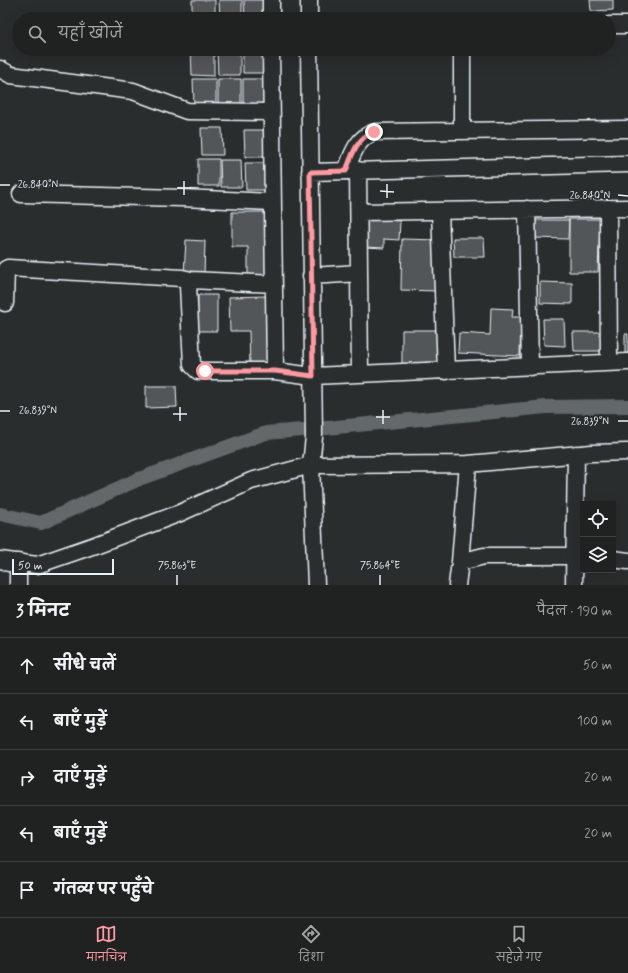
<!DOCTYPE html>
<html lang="hi">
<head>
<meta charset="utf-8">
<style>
	body { margin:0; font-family:Mynerve,"Playpen Sans Deva",sans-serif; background:#2d2f2f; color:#f1f3f6 }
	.controls { position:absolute; right:12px; bottom:12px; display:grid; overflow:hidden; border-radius:0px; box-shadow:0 4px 16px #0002 }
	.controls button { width:36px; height:36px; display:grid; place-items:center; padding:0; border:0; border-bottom:1px solid #3d3f40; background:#202222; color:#f1f3f6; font:20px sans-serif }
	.scale { position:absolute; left:12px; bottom:10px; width:102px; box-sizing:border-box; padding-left:4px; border:2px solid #e8f1f8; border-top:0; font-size:11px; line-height:14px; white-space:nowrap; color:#e8f1f8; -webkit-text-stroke:3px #2a2d2e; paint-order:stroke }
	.stop { position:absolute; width:12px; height:12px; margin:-9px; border:3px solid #ff9aa2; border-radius:50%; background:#fff }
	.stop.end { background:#ff9aa2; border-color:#fff; box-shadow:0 1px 4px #0008 }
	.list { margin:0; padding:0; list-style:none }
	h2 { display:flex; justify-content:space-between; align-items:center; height:52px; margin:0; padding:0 16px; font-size:17px }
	h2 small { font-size:13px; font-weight:400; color:#a2a4a5 }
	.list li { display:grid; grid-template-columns:26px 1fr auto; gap:12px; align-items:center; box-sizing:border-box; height:56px; padding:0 16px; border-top:1px solid #3d3f40 }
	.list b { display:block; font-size:15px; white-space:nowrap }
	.list em { font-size:13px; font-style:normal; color:#a2a4a5 }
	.icon { flex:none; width:22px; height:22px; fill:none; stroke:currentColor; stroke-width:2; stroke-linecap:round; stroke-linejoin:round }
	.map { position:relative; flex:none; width:628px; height:585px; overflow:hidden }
	.search { position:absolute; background:#202222; box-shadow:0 4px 16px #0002; left:12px; right:12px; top:12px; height:44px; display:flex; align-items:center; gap:10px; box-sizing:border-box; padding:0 14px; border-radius:22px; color:#a2a4a5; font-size:15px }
	.sheet { height:332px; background:#202222 }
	nav { display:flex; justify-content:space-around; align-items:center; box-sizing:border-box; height:56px; border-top:1px solid #3d3f40; background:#202222; font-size:11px; color:#a2a4a5 }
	nav a { display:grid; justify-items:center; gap:2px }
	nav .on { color:#ff9aa2 }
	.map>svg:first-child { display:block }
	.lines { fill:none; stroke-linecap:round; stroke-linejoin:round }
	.canal { stroke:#63686b; stroke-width:14 }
	.building { fill:#535759; stroke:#e8f1f8 }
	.minor-casing { stroke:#e8f1f8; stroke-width:19 }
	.minor { stroke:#2a2d2e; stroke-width:16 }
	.route { stroke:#ff9aa2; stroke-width:5 }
	.ticks { fill:none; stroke:#e8f1f8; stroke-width:1.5 }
	.ticks-label { font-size:10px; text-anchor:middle; fill:#e8f1f8; stroke:#2a2d2e; stroke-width:3.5; stroke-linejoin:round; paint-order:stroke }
</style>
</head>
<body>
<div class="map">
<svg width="628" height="585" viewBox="0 0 628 585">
	<rect width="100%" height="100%" fill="#2a2d2e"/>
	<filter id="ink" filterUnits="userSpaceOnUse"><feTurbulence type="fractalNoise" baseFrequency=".025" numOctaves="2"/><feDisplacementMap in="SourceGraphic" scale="8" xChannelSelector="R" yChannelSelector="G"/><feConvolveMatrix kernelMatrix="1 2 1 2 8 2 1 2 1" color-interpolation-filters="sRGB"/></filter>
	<g filter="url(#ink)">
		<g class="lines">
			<path class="canal" d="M326,428L546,407L628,406
				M0,514L41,523L139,479L266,433L302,430"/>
		</g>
		<path class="building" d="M192,0H215V19H192Z
			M219,0H242V19H220Z
			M244,0H267V19H245Z
			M590,0H613V10L591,11Z
			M191,49H214V76L192,75Z
			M217,49H240V75H218Z
			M243,49H265L266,73H243Z
			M193,79H216V106H194Z
			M218,79H241V106H218Z
			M243,79H265L266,106H243Z
			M201,128H222L223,155H202Z
			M244,130H267V157H245Z
			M198,159H219V186H198Z
			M220,160H241L242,187H221Z
			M245,163H268V190H246Z
			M232,212H265V243H272V280H248V247H232Z
			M366,219L400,221L399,240L384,239V248L365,247Z
			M569,219H600L598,272H569Z
			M534,220H569L568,239L534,238Z
			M453,238H484L485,257H454Z
			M402,239L439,240L438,291L401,290Z
			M186,240L205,241L204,275L184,274Z
			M540,282L572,283V304L540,303Z
			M198,295H217V331H197Z
			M268,296L269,367H250L249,331H230L229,297Z
			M491,308L513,309L512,317H521L520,356L458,353L459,333L490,335Z
			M543,319H564L565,346L544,345Z
			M402,330H438L439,367H402Z
			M573,332H601V351H574Z
			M625,334H628V355H625Z
			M146,386H176L177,407L146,408Z"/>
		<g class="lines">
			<defs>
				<path id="minor" d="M271,0V19
					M309,0V19
					M609,25H628
					M271,49L275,371L313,376L628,362
					M309,49L314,437L311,465L316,585
					M462,49V131
					M0,69L11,75L133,91L187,111L271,112
					M358,170L360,374
					M346,171C352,155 357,137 375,132L628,129
					M310,172L628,164
					M21,194L182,198L272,202
					M608,208L609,363
					M527,209L530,367
					M440,211L446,371
					M359,212L628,208
					M311,276L359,273
					M274,284L191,280L188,285L192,365L198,371H275
					M5,303L6,269L8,268L182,278L191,280
					M613,559L628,561
					M0,560L37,565L95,545L180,513L251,481L311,465L468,464L592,453L628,452
					M460,562L468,464
					M8,563L18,562V585
					M457,585L460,562L484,556H583
					M574,585L576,454"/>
			</defs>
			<use href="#minor" class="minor-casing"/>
			<use href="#minor" class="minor"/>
		</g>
	</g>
	<g class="lines" filter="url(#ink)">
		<path class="route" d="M205,371H275L313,376L310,172L346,171C352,155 357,137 374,132"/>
	</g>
	<path class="ticks" d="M0,185H10M177,188H191M380,191L394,192M184,195V181M618,195L628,196M387,198V184M0,411H10M173,414H187M376,417H390M180,421V407M618,421H628M383,424V410M177,585V575M380,585V575"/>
	<g class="ticks-label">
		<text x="38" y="188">26.840°N</text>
		<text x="590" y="199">26.840°N</text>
		<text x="38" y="414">26.839°N</text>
		<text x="590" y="425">26.839°N</text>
		<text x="177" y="569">75.863°E</text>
		<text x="380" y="569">75.864°E</text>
	</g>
</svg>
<div class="controls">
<button><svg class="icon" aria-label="locate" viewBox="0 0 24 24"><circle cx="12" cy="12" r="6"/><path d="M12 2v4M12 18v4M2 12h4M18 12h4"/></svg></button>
<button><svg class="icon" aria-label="layers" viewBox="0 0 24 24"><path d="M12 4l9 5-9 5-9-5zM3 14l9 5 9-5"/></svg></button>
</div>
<div class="scale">50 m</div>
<div class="stop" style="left:205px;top:371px"></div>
<div class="stop end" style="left:374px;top:132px"></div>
<div class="search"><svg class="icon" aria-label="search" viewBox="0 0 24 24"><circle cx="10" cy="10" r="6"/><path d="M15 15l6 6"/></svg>यहाँ खोजें</div>
</div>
<section class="sheet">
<h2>3 मिनट<small>पैदल · 190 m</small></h2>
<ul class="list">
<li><svg class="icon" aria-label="ahead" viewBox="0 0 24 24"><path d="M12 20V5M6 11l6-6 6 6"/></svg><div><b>सीधे चलें</b></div><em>50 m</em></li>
<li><svg class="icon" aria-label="left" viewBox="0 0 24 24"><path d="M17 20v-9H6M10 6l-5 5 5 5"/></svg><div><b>बाएँ मुड़ें</b></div><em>100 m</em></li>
<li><svg class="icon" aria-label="right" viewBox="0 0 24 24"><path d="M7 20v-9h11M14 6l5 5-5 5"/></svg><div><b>दाएँ मुड़ें</b></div><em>20 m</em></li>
<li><svg class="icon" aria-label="left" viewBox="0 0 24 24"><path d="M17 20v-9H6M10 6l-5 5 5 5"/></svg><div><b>बाएँ मुड़ें</b></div><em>20 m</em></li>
<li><svg class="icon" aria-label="arrive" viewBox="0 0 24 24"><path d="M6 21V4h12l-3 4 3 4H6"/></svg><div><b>गंतव्य पर पहुँचे</b></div></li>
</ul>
</section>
<nav>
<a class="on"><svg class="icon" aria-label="map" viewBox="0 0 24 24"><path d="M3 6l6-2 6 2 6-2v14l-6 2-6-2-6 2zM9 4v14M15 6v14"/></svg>मानचित्र</a>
<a><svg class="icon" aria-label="directions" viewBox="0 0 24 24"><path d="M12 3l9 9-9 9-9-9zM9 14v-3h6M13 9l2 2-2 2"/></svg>दिशा</a>
<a><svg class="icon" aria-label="saved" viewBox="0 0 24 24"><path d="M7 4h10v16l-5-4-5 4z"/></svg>सहेजे गए</a>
</nav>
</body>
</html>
